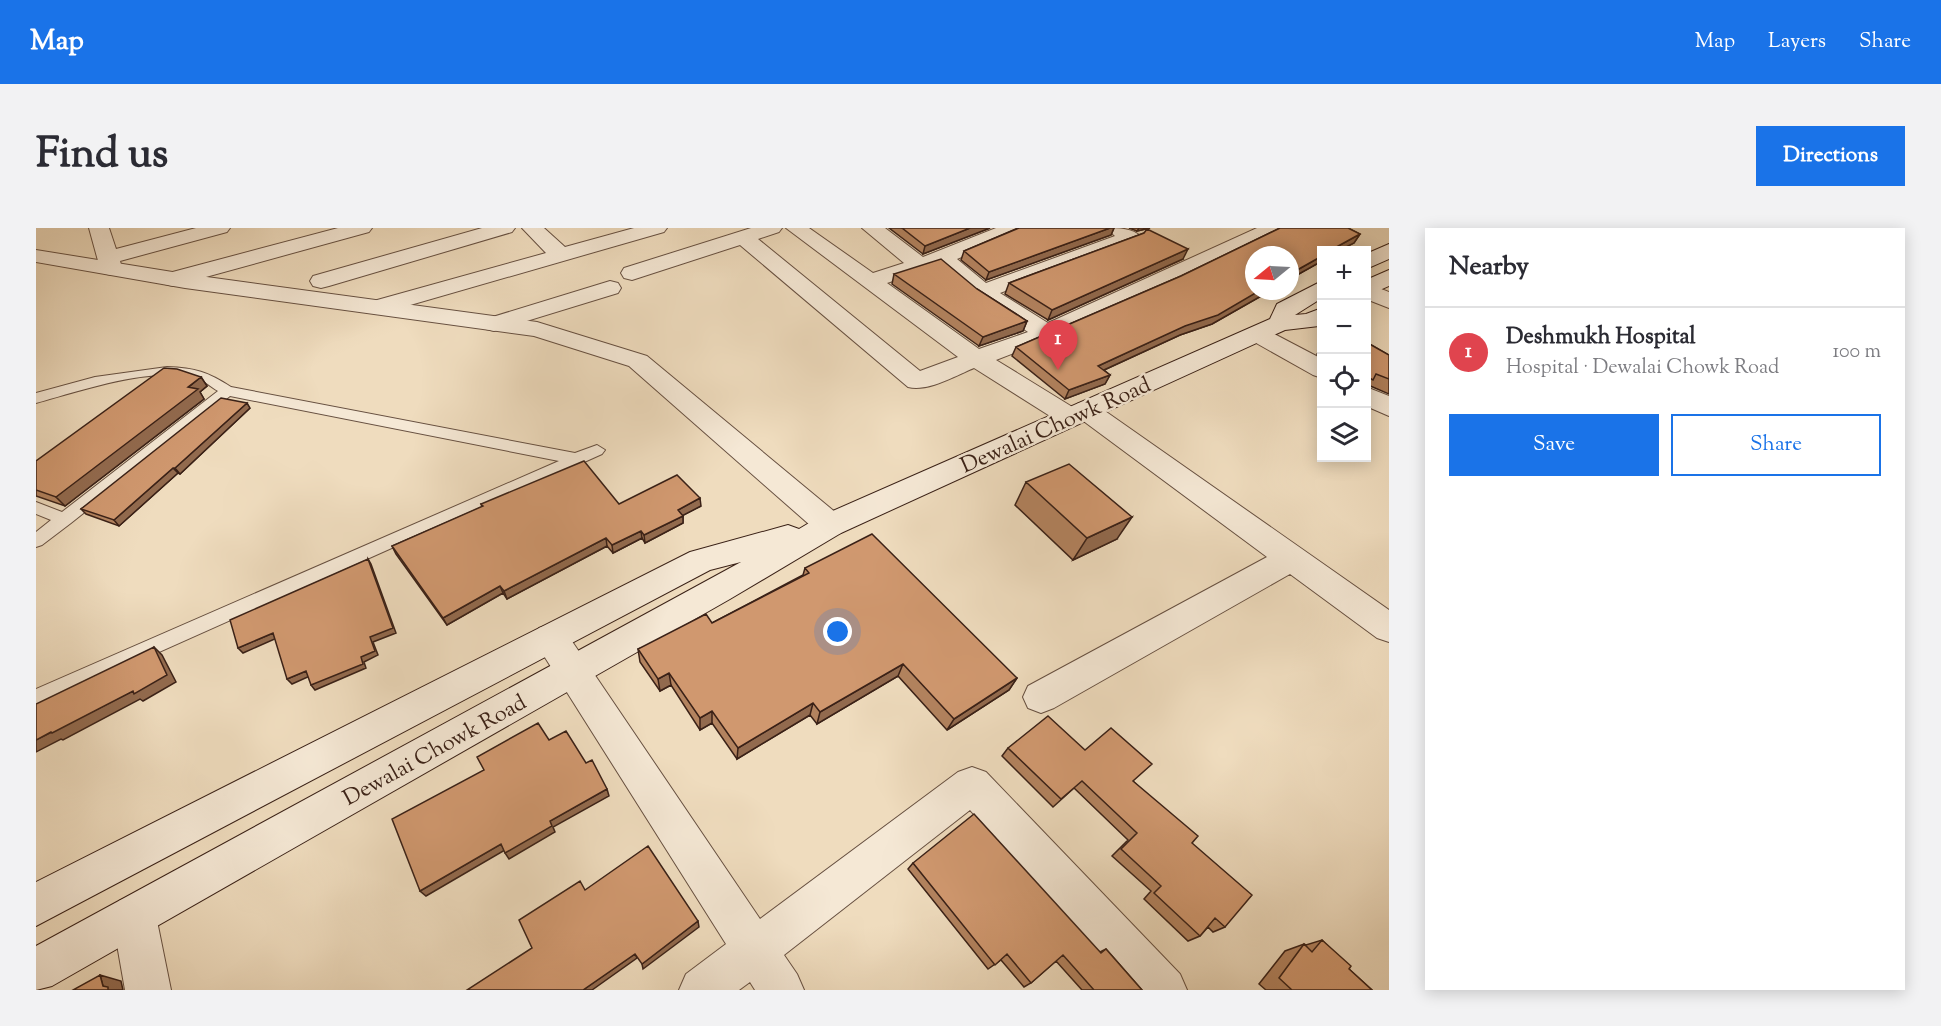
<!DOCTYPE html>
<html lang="en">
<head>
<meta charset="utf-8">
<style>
	body { margin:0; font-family:"Sorts Mill Goudy",serif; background:#f2f2f3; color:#2b2b33 }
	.controls { position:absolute; right:18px; top:18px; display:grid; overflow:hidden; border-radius:0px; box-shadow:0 3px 15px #0003 }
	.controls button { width:54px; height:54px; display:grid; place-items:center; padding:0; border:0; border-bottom:2px solid #e1e1e2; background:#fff; color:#2b2b33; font:30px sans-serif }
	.compass { position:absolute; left:1209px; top:18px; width:54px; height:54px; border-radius:50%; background:#fff; box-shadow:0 3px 15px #0003; rotate:252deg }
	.you { position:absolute; left:802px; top:404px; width:21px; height:21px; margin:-15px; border:4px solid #fff; border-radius:50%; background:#1a73e8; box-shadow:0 0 0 9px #1a73e833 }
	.badge { display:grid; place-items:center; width:39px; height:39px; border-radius:50%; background:#1a73e8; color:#fff; font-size:20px; font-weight:700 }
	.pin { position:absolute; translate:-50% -50px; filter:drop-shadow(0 2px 3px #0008) }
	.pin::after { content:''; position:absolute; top:32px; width:21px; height:18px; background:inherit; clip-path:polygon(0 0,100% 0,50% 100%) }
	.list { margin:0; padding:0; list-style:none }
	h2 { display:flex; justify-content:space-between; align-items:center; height:78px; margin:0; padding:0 24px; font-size:26px }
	h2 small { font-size:20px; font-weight:400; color:#7c7c81 }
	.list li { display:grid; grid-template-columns:39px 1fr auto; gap:18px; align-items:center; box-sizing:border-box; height:90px; padding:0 24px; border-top:2px solid #e1e1e2 }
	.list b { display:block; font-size:22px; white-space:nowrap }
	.list p { margin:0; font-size:20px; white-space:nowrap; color:#7c7c81 }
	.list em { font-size:20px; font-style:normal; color:#7c7c81 }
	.actions { display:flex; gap:12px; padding:18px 24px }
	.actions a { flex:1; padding:14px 0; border:2px solid #1a73e8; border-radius:0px; text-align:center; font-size:21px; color:#1a73e8 }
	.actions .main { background:#1a73e8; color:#fff }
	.icon { flex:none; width:33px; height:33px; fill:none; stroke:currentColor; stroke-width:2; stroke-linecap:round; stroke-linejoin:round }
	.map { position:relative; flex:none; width:1353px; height:762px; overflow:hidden; border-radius:0px }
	header { display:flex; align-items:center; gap:36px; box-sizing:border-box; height:84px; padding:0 30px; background:#1a73e8; color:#fff }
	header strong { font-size:28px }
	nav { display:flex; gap:33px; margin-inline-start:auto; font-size:21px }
	.intro { display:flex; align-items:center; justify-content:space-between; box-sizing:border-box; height:144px; padding:0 36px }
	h1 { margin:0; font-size:42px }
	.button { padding:15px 27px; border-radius:0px; background:#1a73e8; color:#fff; font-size:21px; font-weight:700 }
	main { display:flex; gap:36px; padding:0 36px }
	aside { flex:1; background:#fff; border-radius:0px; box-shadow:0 3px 15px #0003 }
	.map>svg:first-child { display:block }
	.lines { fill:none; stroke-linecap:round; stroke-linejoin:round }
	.service-casing { stroke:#675041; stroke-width:2 }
	.minor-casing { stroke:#675041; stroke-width:2 }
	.tertiary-casing { stroke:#675041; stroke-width:2 }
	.secondary-casing { stroke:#3a2117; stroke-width:2 }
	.service { fill:#f5e8d5; fill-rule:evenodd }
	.minor { fill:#f5e8d5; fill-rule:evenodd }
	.tertiary { fill:#f5e8d5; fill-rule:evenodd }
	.secondary { fill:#f5e8d5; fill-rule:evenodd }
	.wall { fill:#b3835f; stroke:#3a2117; stroke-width:1.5 }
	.shaded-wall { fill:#926a4e; stroke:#3a2117; stroke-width:1.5 }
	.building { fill:#d0986f; stroke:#3a2117; stroke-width:1.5 }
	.labels { text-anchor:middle; stroke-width:5; stroke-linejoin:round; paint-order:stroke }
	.street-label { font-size:22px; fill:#3a2117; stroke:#f5e8d5 }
</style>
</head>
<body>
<header>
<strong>Map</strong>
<nav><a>Map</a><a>Layers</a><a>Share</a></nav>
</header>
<div class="intro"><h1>Find us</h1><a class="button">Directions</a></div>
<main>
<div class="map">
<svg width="1353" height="762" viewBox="0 0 1353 762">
	<rect width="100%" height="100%" fill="#efdcbe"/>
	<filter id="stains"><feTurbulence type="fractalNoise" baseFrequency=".00333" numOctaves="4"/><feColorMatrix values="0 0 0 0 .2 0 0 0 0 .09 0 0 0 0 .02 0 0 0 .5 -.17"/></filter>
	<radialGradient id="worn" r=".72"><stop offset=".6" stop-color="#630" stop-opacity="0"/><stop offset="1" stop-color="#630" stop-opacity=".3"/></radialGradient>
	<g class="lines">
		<defs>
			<path id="service" d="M131,139C159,140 172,144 195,159L539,225L561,217L569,222L566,226L546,235L0,479V461L523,233L194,168L35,295L6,317L0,319V304L15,292L0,286V274L26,284L182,163C175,159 169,153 162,151C117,137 44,163 0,175V165L59,149Z"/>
			<path id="minor" d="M53,0H73L80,21L160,0H194L191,4L84,33L86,40L83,45L75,47L67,45L64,40Z
				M302,0H336L333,4L137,58L129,56L126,51L129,46Z
				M446,0H479L476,4L293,58L285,60L277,58L274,53L277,48Z
				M486,0H508L529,19L598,0H631L628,4L350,84L342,86L334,84L330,79L334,74L510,25Z
				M715,0H746L743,4L722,11L884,143L922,129L750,0H773L837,45L868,35L826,0H849L887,29L960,0H988L985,4L921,31L950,55L1079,8L1070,0C1083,0 1097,0 1105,9L1102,13L964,65L1012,95L1221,0H1247L1244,4C1151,51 1057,95 960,132L1038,180L1041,176L1050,173L1059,176L1353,382V414L1341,410L1254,346L1018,480L1005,485L992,480L987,469L992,458L1231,329L1046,192L1043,195L1034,198L1025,195L938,140C919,148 892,164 872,159L704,17L596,52L588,50L585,45L588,40ZM903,38L939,69L992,104L943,121L851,55Z
				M574,53L582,55L585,60L582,65L458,103L450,101L446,96L450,91Z
				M1330,55L1353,64V80L1330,71Z
				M1221,99L1229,101L1286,131V150L1277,147L1213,111L1209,106L1213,101Z
				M1330,159L1353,168V188L1330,178Z
				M515,396L527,400L724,691L922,544L936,539L950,544L1144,746L1151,762H1097L934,582L748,727L761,746L768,762H719L714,754L703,762H643L650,746L690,716L503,420L498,410L503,400Z
				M98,666L113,673L120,688L135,762H89L76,688L83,673Z"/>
			<path id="tertiary" d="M0,22L149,46L501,94L611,128L805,289L809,297L805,305L794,308L783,305L593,138L498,108L149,60L0,34Z"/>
			<path id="secondary" d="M1353,16V31L1330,41V26Z
				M1353,42V58L1330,68V52Z
				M1286,53V70L1259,87L1270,86L1286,80V97L1283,98L1249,102L805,305L694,371L16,758L0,762V718L705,334L674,342L0,698V654L654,324L752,297L763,301L783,289L1234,91L1241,76Z"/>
		</defs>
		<use href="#service" class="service-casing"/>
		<use href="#minor" class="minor-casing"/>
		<use href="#tertiary" class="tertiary-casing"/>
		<use href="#secondary" class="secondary-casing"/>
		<use href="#service" class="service"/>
		<use href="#minor" class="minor"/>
		<use href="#tertiary" class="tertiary"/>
		<use href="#secondary" class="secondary"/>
	</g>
	<path class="wall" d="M853,0H954L887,26Z
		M982,0H1078L1075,7L950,52L925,32L928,23Z
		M1093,0H1114L1101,3Z
		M1244,0H1312L1324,6L1318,15L1304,22H1286V33L1254,51V27H1218V63H1234L1176,96L1144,107L1068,142L1074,147L1069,156L1029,171L976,128L980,119L1145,48Z
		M1108,5L1147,31L1012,92L969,66L973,55Z
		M858,46L941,61L991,93L987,103L943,118L856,56Z
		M1330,114L1353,127V166L1332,157L1330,159Z
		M1286,120V129L1281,126Z
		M165,149L171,158L164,164L168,171L29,278L0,268V233Z
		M214,180L144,246L142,245L83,298L50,286L45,281Z
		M990,254L1081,311L1037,332L979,277Z
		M445,276H583L665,278L647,287V295L609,315L606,310L577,325L571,318L471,371L467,365L411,397L360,326L356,318L446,279Z
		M769,340L981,450L973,462L911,502L862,448L781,496L774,487L701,531L676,495L664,502L635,457L624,463L604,434L602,421L676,395L767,347Z
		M972,520L1049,522L1097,553L1156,615L1189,699L1177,704L1172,699L1164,708L1152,713L1108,671L1115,663L1076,628L1092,612L1038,560L1017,579L966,528Z
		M877,635L1064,724L1070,721L1106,762H1046L1020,733L995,755L988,759L965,732L952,741L872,641Z
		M1286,712L1313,741L1336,762H1230L1223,756L1249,723L1268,716L1270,717Z"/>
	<path class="shaded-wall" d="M934,0H954L887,26L889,18Z
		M1074,0H1078L1075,7L950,52L953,44Z
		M1103,0H1114L1101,3Z
		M1324,6L1318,15L1304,22H1295Z
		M1152,21L1147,31L1012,92L1016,82Z
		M1286,28V33L1254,51V46Z
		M1223,63H1234L1176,96L1144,107L1057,147L1062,138Z
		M991,93L987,103L943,118L947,109Z
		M1074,147L1069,156L1029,171L1033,162Z
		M165,149L171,158L164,164L168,171L29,278L20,269Z
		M211,175L214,180L144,246L139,240Z
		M137,240L142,245L83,298L78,292Z
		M664,270L665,278L642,290V282Z
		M647,288V295L609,315L608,307Z
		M1096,289L1081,311L1037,332L1051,310Z
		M605,303L606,310L577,325L576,317Z
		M570,310L571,318L471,371L468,363Z
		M332,331L335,336L360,405L337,414L342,427L328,434L330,440L279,462L275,457L325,429L334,409Z
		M464,358L467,365L411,397L407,390Z
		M237,405L241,410L207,425L202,420Z
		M118,419L126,427L140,454L107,473L104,471L27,512L25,511L0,524V512L97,463Z
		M867,436L862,448L781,496L784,484Z
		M270,443L274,448L256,456L251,451Z
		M633,445L635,457L624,463L622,451Z
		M981,450L973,462L911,502L918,491Z
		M777,475L774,487L701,531L702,520Z
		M676,483V495L664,502V490Z
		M571,561L573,568L517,599L519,604L473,631L469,625L514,593Z
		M465,616L469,622L390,668L384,663Z
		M662,693L663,699L607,741L606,736Z
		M599,726L601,730L556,762H547Z
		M64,747L85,753L87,762H72L67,758Z"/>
	<path class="building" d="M866,0H934L889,18Z
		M983,0H1074L953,44L928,23Z
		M1244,0H1312L1324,6L1295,22H1286V28L1254,46V27H1218V63H1223L1182,87L1149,98L1062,138L1074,147L1033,162L980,119L1145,48Z
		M1111,1L1152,21L1016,82L973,55L1108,5Z
		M905,31L941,61L991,93L947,109L858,46Z
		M1330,114L1353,127V151L1340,146L1337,152L1330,148Z
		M128,140L141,141L165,149L152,159L162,161L20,269L0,262V233Z
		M185,170L211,175L139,240H137L78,292L45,281Z
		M548,233L583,276L641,247L664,270L642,282L647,288L608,307L605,303L576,317L570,310L468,363L464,358L407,390L356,318L447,278L445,276Z
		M1033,236L1096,289L1051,310L990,254Z
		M836,306L981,450L918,491L867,436L784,484L777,475L702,520L676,483L664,490L633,445L622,451L602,421L670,386L676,395L773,345L769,340Z
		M332,331L357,400L334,409L339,423L325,429L327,436L275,457L270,443L251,451L237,405L202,420L194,392Z
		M118,419L131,447L98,466L97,463L16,505L15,504L0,512V476Z
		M1012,488L1049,522L1075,500L1116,536L1097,553L1162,608L1156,615L1216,667L1189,699L1179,690L1164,708L1118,665L1125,658L1085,621L1101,605L1046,553L1025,571L972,520Z
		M502,495L513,512L530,503L550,535L556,532L571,561L514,593L516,598L469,625L465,616L384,663L356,591L448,542L441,529Z
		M938,586L1065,725L1070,721L1106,762H1058L1027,727L995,755L971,726L959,737L877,635Z
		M612,618L662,693L606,736L599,726L547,762H431L496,720L483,692L544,653L549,662Z
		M1286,712L1315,738L1313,741L1336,762H1256L1243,750L1268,716L1276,724Z
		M64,747L67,758L72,759V762H37Z"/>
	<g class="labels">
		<g class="street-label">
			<text transform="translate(1019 196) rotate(-24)" y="8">Dewalai Chowk Road</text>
			<text transform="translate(398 521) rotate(-29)" y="8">Dewalai Chowk Road</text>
		</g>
	</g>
	<rect width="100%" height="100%" filter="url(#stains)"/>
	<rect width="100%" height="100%" fill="url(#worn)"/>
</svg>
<div class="controls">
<button>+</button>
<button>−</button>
<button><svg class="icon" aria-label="locate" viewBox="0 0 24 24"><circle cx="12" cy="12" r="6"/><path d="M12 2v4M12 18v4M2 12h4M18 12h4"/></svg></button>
<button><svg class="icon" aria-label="layers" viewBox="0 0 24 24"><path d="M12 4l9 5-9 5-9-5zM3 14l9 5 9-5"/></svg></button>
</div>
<svg class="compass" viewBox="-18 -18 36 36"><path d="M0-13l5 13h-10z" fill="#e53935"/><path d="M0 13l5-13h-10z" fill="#7c7c81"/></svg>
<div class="you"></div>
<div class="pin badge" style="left:1022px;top:142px;background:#e0444e">1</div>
</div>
<aside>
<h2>Nearby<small></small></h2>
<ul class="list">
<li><span class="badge" style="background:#e0444e">1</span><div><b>Deshmukh Hospital</b><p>Hospital · Dewalai Chowk Road</p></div><em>100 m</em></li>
</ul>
<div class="actions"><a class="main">Save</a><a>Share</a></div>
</aside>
</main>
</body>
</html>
